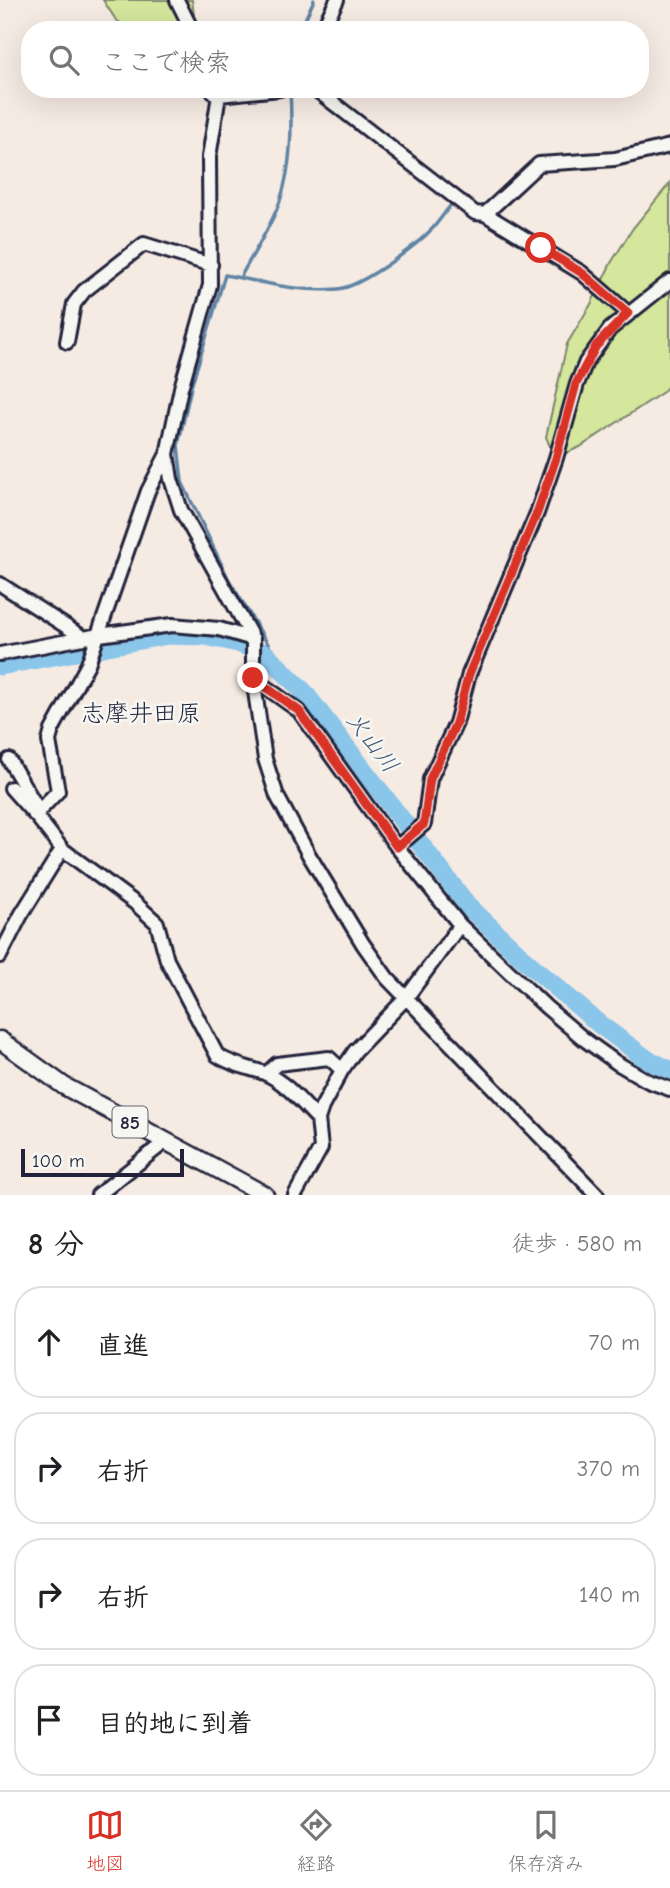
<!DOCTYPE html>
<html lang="ja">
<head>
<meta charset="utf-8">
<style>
	body { margin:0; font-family:"Comic Neue","Klee One",sans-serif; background:#f2f2f2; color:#202124 }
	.scale { position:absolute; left:21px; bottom:18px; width:163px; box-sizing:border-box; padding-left:7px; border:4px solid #22223b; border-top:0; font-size:19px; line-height:24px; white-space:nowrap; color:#22223b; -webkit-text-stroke:5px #f6f6f2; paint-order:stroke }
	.stop { position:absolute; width:21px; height:21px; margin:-16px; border:5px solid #d93025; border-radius:50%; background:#fff }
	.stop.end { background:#d93025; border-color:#fff; box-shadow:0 2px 7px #0008 }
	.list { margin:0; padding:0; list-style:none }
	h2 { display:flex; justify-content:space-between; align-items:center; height:91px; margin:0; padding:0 28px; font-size:30px }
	h2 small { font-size:23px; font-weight:400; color:#757577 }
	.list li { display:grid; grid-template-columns:46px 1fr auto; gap:21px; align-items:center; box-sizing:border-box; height:112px; margin:0 14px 14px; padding:0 14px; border:2px solid #e0e0e0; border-radius:28px }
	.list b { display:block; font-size:26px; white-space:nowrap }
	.list em { font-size:23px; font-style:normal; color:#757577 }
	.icon { flex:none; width:38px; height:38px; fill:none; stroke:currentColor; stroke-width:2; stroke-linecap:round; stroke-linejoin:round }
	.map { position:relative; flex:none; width:670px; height:1195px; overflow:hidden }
	.search { position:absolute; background:#fff; box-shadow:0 7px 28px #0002; left:21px; right:21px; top:21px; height:77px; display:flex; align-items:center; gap:18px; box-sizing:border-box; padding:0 24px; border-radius:28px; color:#757577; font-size:26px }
	.sheet { height:595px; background:#fff }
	nav { display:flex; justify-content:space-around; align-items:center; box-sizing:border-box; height:98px; border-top:2px solid #e0e0e0; background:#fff; font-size:19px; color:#757577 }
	nav a { display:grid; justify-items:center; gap:4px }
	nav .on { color:#d93025 }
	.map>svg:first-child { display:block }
	.green { fill:#d4e79c; stroke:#7b846c; stroke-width:2 }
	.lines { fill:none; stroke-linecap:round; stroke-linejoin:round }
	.stream { stroke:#6084a4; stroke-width:3.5 }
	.river { stroke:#8ac5ea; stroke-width:19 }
	.minor-casing { stroke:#22223b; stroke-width:18 }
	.major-casing { stroke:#22223b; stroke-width:21 }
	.minor { stroke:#f6f6f2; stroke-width:12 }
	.major { stroke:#f6f6f2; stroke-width:16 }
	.route { stroke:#d93025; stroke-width:9 }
	.labels { text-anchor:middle; stroke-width:5; stroke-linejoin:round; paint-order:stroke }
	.shield { fill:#f6f6f2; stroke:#626272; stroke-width:2 }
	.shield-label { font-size:19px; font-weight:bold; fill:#22223b }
	.water-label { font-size:23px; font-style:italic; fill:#415370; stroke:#f6f6f2 }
	.quarter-label { font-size:24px; fill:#22223b; stroke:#f6f6f2 }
</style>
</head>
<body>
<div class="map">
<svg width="670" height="1195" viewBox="0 0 670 1195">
	<rect width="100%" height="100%" fill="#f6ebe3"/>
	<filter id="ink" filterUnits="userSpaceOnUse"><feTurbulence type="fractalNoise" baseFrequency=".0143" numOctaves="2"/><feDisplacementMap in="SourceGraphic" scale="14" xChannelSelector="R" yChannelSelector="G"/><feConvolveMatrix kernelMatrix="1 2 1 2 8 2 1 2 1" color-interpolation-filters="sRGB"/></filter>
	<g filter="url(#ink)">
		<path class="green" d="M103,0H192L194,15L183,30H132L116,20Z
			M670,183V383L663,392L580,447L562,455L552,451L546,437L567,344L591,304L611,263L633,228Z"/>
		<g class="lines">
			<path class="stream" d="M300,30L314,0
				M240,278C253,253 271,227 280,201C292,165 292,127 290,89
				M283,669L229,580L182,482L178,445L191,387L225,275C262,282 300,293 338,289C361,287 416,246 433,228C440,220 446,211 453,202"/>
			<path class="river" d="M0,666L168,635L206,636L238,643L267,655L304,692L468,906L527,962L599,1024L648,1060L670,1070"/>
			<defs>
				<path id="minor" d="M177,0L192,30
					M322,30L337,0
					M213,89L214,93L219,95L280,89
					M315,89L475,213L485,214L582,273L628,313
					M219,95L209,157L210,285L181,388L167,454L148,491L88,664L52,730L49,741L58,791L39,811L38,818L62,849L135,903L157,923L167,960L217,1055C231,1065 248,1067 264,1073C286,1082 302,1103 318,1119
					M485,214L539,164L615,159L670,146
					M67,342L74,304L84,291L144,244L211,265
					M167,454L171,479L181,510L253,639V678L265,759L277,796L309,855L363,944L387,978L597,1195
					M0,584L84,638
					M0,654L99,635L172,625L219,629L253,639
					M253,678L299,711L397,847L460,925L546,1007L585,1040L617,1063L648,1081L670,1089
					M9,760L39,811
					M11,788L35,815
					M397,847L424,824L430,779L456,723L469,674L537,513L556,458L577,384L586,362L610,329L670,281
					M0,956L21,915L62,849
					M266,1074L277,1064L329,1058L342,1070
					M98,1195L166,1141
					M295,1195L321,1148L318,1119L322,1107L342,1070L355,1051L407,997L460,925"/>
				<path id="major" d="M0,1040L64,1086L265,1195"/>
			</defs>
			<use href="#minor" class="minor-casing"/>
			<use href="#major" class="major-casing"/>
			<use href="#minor" class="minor"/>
			<use href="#major" class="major"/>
		</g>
	</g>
	<g class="lines" filter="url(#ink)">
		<path class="route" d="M253,678L299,711L397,847L424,824L430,779L456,723L469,674L537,513L556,458L576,384L596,346L628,313L582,273L541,248"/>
	</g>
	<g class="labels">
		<rect class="shield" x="112.5" y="1106.5" width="35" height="31" rx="5"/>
		<g class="shield-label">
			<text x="130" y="1129">85</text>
		</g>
		<g class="water-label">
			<text transform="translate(373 742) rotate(53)" y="8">火山川</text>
		</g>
		<g class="quarter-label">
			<text x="141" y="721">志摩井田原</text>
		</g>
	</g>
</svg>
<div class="scale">100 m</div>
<div class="stop" style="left:541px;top:248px"></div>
<div class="stop end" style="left:253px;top:678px"></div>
<div class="search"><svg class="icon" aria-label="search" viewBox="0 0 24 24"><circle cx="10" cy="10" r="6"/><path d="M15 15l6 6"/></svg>ここで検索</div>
</div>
<section class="sheet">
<h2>8 分<small>徒歩 · 580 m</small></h2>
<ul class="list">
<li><svg class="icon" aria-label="ahead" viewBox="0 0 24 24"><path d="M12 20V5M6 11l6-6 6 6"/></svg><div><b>直進</b></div><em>70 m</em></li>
<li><svg class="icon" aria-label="right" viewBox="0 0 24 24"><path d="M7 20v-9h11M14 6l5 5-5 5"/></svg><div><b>右折</b></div><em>370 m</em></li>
<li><svg class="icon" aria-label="right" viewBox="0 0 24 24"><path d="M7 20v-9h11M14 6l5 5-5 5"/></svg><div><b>右折</b></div><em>140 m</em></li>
<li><svg class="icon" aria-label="arrive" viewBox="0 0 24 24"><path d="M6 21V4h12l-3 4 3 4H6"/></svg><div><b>目的地に到着</b></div></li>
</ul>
</section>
<nav>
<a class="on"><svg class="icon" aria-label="map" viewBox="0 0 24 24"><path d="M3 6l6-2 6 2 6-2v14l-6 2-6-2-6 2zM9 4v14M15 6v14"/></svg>地図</a>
<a><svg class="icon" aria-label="directions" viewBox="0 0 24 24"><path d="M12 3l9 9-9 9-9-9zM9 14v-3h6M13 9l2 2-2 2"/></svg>経路</a>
<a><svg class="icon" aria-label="saved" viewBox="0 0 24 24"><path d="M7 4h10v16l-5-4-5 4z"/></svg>保存済み</a>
</nav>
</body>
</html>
